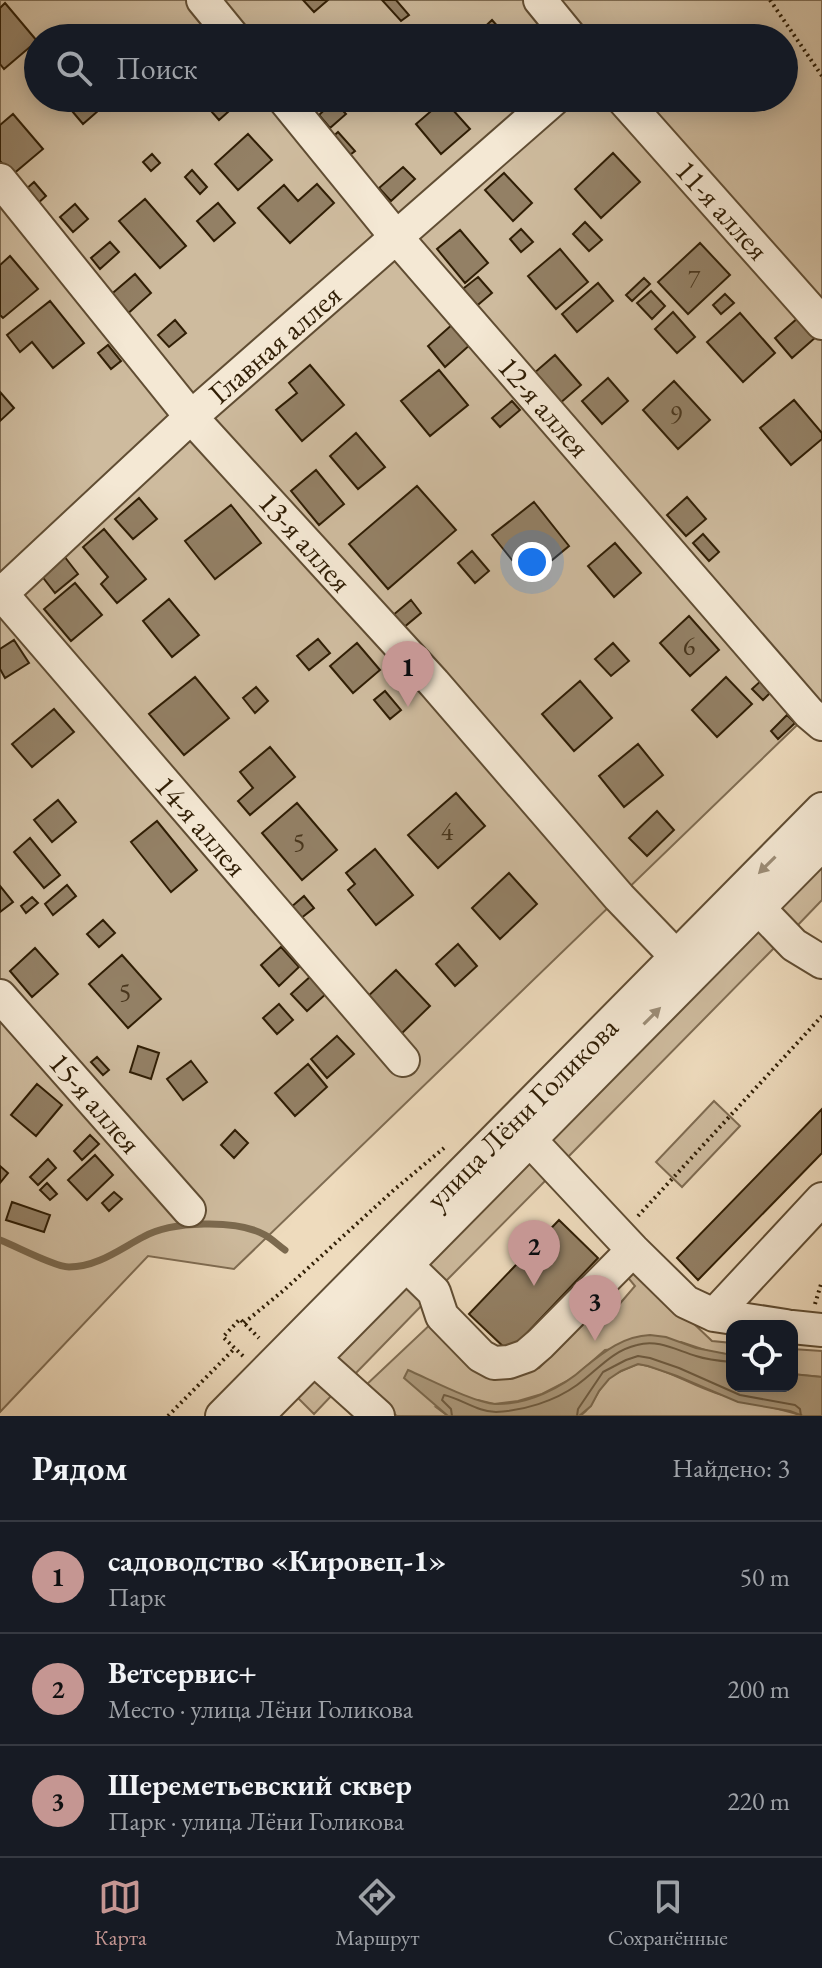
<!DOCTYPE html>
<html lang="ru">
<head>
<meta charset="utf-8">
<style>
	body { margin:0; font-family:"EB Garamond",serif; background:#242831; color:#f1f3f6 }
	.controls { position:absolute; right:24px; bottom:24px; display:grid; overflow:hidden; border-radius:16px; box-shadow:0 4px 20px #0003 }
	.controls button { width:72px; height:72px; display:grid; place-items:center; padding:0; border:0; border-bottom:2px solid #363941; background:#171b24; color:#f1f3f6; font:40px sans-serif }
	.you { position:absolute; left:532px; top:562px; width:28px; height:28px; margin:-20px; border:6px solid #fff; border-radius:50%; background:#1a73e8; box-shadow:0 0 0 12px #1a73e833 }
	.badge { display:grid; place-items:center; width:52px; height:52px; border-radius:50%; background:#c59692; color:#111; font-size:26px; font-weight:700 }
	.pin { position:absolute; translate:-50% -66px; filter:drop-shadow(0 2px 4px #0008) }
	.pin::after { content:''; position:absolute; top:42px; width:28px; height:24px; background:inherit; clip-path:polygon(0 0,100% 0,50% 100%) }
	.list { margin:0; padding:0; list-style:none }
	h2 { display:flex; justify-content:space-between; align-items:center; height:104px; margin:0; padding:0 32px; font-size:34px }
	h2 small { font-size:26px; font-weight:400; color:#9ea1a6 }
	.list li { display:grid; grid-template-columns:52px 1fr auto; gap:24px; align-items:center; box-sizing:border-box; height:112px; padding:0 32px; border-top:2px solid #363941 }
	.list b { display:block; font-size:30px; white-space:nowrap }
	.list p { margin:0; font-size:26px; white-space:nowrap; color:#9ea1a6 }
	.list em { font-size:26px; font-style:normal; color:#9ea1a6 }
	.icon { flex:none; width:44px; height:44px; fill:none; stroke:currentColor; stroke-width:2; stroke-linecap:round; stroke-linejoin:round }
	.map { position:relative; flex:none; width:822px; height:1416px; overflow:hidden }
	.search { position:absolute; background:#171b24; box-shadow:0 4px 20px #0003; left:24px; right:24px; top:24px; height:88px; display:flex; align-items:center; gap:20px; box-sizing:border-box; padding:0 28px; border-radius:44px; color:#9ea1a6; font-size:30px }
	.sheet { height:440px; background:#171b24 }
	nav { display:flex; justify-content:space-around; align-items:center; box-sizing:border-box; height:112px; border-top:2px solid #363941; background:#171b24; font-size:22px; color:#9ea1a6 }
	nav a { display:grid; justify-items:center; gap:4px }
	nav .on { color:#c59692 }
	.map>svg:first-child { display:block }
	.green { fill:#cebb9e; stroke:#7f6c52; stroke-width:2; fill-rule:evenodd }
	.water { fill:#ad9b7e; stroke:#7b694e; stroke-width:2 }
	.lines { fill:none; stroke-linecap:round; stroke-linejoin:round }
	.shore { stroke:#6e5c42; stroke-width:2 }
	.stream { stroke:#7b694e; stroke-width:7 }
	.building { fill:#938065; stroke:#301e05; stroke-width:2 }
	.minor-casing { stroke:#604d33; stroke-width:36 }
	.path { stroke:#301e05; stroke-width:4; stroke-dasharray:2 4; stroke-linecap:butt }
	.minor { stroke:#f4e8d4; stroke-width:32 }
	.oneway { fill:#9c8d77 }
	.labels { text-anchor:middle; stroke-width:6; stroke-linejoin:round; paint-order:stroke }
	.number-label { font-size:26px; fill:#49361d }
	.street-label { font-size:30px; fill:#301e05; stroke:#f4e8d4 }
</style>
</head>
<body>
<div class="map">
<svg width="822" height="1416" viewBox="0 0 822 1416">
	<rect width="100%" height="100%" fill="#eedbbd"/>
	<filter id="stains"><feTurbulence type="fractalNoise" baseFrequency=".0025" numOctaves="4"/><feColorMatrix values="0 0 0 0 .2 0 0 0 0 .09 0 0 0 0 .02 0 0 0 .5 -.17"/></filter>
	<radialGradient id="worn" r=".72"><stop offset=".6" stop-color="#630" stop-opacity="0"/><stop offset="1" stop-color="#630" stop-opacity=".3"/></radialGradient>
	<path class="green" d="M0,0H822V701L234,1269L148,1256L0,1412ZM38,38H784V98H38Z
		M822,864V900L796,927L778,909Z
		M759,928L777,945L567,1158L550,1141Z
		M714,1101L740,1126L682,1187L656,1162Z
		M534,1156L552,1174L443,1284L424,1266Z
		M632,1265L712,1341L732,1343V1355L711,1352L681,1342L605,1350L573,1378L542,1394L518,1401L494,1404L478,1400L436,1407L448,1416H397L389,1410L365,1386L435,1320L511,1373L539,1368L601,1306L611,1314L635,1286L625,1274Z
		M409,1281L428,1299L354,1375L336,1356Z
		M792,1349L822,1351V1377L792,1374Z
		M638,1364C666,1368 690,1385 716,1393C745,1402 775,1407 803,1416H580C594,1407 596,1390 608,1379C616,1372 628,1368 638,1364Z
		M316,1375L334,1393L314,1414L296,1396Z"/>
	<path class="water" d="M650,1335L666,1337L696,1348L732,1355V1386H792V1374L822,1377V1416H803L790,1411L738,1402L677,1376L648,1366L638,1364L621,1371L609,1379L599,1391L591,1406L579,1416H448L404,1378L408,1370C429,1379 475,1403 495,1404C527,1405 562,1388 585,1367C605,1351 624,1336 650,1335Z"/>
	<g class="lines">
		<path class="shore" d="M452,1416L451,1409L442,1400L444,1395C462,1399 478,1412 496,1412C523,1411 555,1401 577,1385C597,1371 611,1351 637,1345C658,1339 676,1350 696,1356C708,1360 720,1361 732,1362
			M577,1416L578,1409L603,1372L626,1360L638,1356L650,1358L679,1368L740,1395L795,1405L800,1409L801,1416"/>
		<path class="stream" d="M0,1240C16,1246 55,1267 69,1267C97,1267 120,1249 143,1237C171,1221 237,1219 265,1235C272,1239 278,1245 285,1250"/>
	</g>
	<path class="building" d="M303,0H328L314,12Z
		M382,0H396L409,15L401,21Z
		M5,3L37,41L4,69L0,64V8Z
		M492,20L508,38H473Z
		M396,27L405,38H393L389,34Z
		M532,28L541,38H521Z
		M75,98H101L106,104L83,124L67,105Z
		M228,98H232L237,104L219,120L212,112Z
		M444,100L470,129L441,154L416,124Z
		M334,101L346,114L330,128L319,115Z
		M13,114L43,149L12,175L0,161V125Z
		M338,132L355,151L342,161L326,143Z
		M248,134L272,160L238,190L215,164Z
		M613,153L640,182L601,218L575,189Z
		M152,154L160,163L151,171L143,162Z
		M403,167L415,179L391,201L379,188Z
		M192,170L207,187L200,194L185,177Z
		M504,173L532,203L513,221L485,190Z
		M34,182L46,196L37,204L25,190Z
		M317,184L334,203L290,243L258,208L284,185L298,201Z
		M145,199L186,246L160,268L119,221Z
		M218,203L235,223L214,241L197,221Z
		M75,204L88,219L73,232L60,217Z
		M585,222L602,240L589,251L573,234Z
		M521,229L533,242L521,252L510,239Z
		M460,230L488,263L465,283L437,249Z
		M110,242L119,252L100,269L91,258Z
		M700,243L730,275L688,314L658,282Z
		M560,249L588,282L556,309L528,276Z
		M10,256L38,289L3,318L0,315V265Z
		M135,274L151,293L125,316L108,297Z
		M478,277L492,293L473,309L459,292Z
		M644,278L650,284L632,301L626,295Z
		M598,283L613,301L577,332L562,314Z
		M651,291L665,306L652,319L637,303Z
		M725,294L734,303L721,314L713,305Z
		M50,301L84,343L53,368L32,342L20,352L7,335Z
		M673,312L695,337L677,353L655,329Z
		M740,313L775,353L743,382L707,342Z
		M799,317L816,337L792,358L775,338Z
		M175,320L186,333L169,347L158,335Z
		M454,323L471,344L445,367L428,346Z
		M108,345L121,361L111,369L98,353Z
		M555,355L581,385L559,404L533,374Z
		M310,365L344,405L302,441L276,410L297,393L289,383Z
		M439,370L468,405L430,436L401,401Z
		M608,378L628,401L602,424L582,401Z
		M674,381L710,420L678,449L643,410Z
		M0,392L14,408L0,421Z
		M794,400L822,433V439L791,465L760,428Z
		M512,401L520,410L500,427L492,418Z
		M356,433L385,467L358,489L330,456Z
		M316,470L344,504L319,525L291,491Z
		M417,486L456,530L388,589L349,544Z
		M687,497L706,519L686,536L667,515Z
		M139,498L157,519L133,539L115,519Z
		M534,502L569,546L528,580L492,535Z
		M231,505L261,543L215,579L185,541Z
		M104,529L146,579L117,603L101,584L108,577L83,547Z
		M703,534L719,552L709,561L693,543Z
		M615,543L641,573L614,597L588,566Z
		M472,551L489,571L475,583L458,563Z
		M64,556L78,574L55,593L41,575Z
		M75,583L102,615L71,641L44,609Z
		M169,599L199,635L172,657L143,621Z
		M411,600L421,613L403,628L392,616Z
		M689,616L719,650L690,676L660,643Z
		M318,639L330,653L309,670L297,656Z
		M14,640L29,663L5,678L0,669V649Z
		M357,643L380,670L353,693L330,666Z
		M613,643L629,661L611,676L595,659Z
		M195,677L229,718L184,755L149,714Z
		M726,677L752,704L717,737L692,710Z
		M764,678L774,689L763,700L752,689Z
		M580,681L612,718L574,751L542,714Z
		M256,687L268,701L255,713L243,698Z
		M385,691L401,710L390,719L374,700Z
		M54,709L74,732L32,767L12,744Z
		M787,715L795,723L778,739L771,731Z
		M638,744L663,775L624,807L599,776Z
		M270,747L295,777L250,815L238,801L253,788L240,772Z
		M456,793L485,826L438,868L408,835Z
		M58,800L76,822L52,842L34,820Z
		M297,803L337,850L302,880L262,833Z
		M657,811L674,830L647,856L629,838Z
		M157,821L197,870L171,892L131,842Z
		M30,838L60,875L44,888L14,852Z
		M375,849L413,895L376,925L348,890L355,884L346,873Z
		M509,873L537,904L500,939L472,908Z
		M67,885L76,896L53,915L45,904Z
		M0,886L13,902L0,912Z
		M304,896L314,908L300,919L290,908Z
		M32,897L38,903L26,913L21,906Z
		M103,920L115,933L99,947L87,934Z
		M458,944L477,966L455,986L436,964Z
		M281,947L299,967L279,986L261,965Z
		M35,948L58,974L32,997L10,971Z
		M122,955L161,999L128,1028L89,984Z
		M396,970L430,1006L399,1036L365,999Z
		M312,975L328,992L307,1011L291,994Z
		M279,1004L293,1020L277,1034L263,1018Z
		M337,1036L354,1054L327,1078L311,1059Z
		M138,1046L159,1053L151,1079L130,1072Z
		M97,1057L109,1070L103,1075L91,1062Z
		M191,1061L207,1082L183,1100L167,1079Z
		M308,1064L327,1087L295,1116L275,1093Z
		M37,1084L62,1105L36,1136L11,1115Z
		M822,1109V1153L698,1280L677,1258Z
		M235,1130L248,1143L234,1158L221,1145Z
		M90,1135L99,1144L82,1160L74,1151Z
		M95,1155L113,1175L87,1200L68,1180Z
		M48,1159L56,1168L38,1185L30,1177Z
		M0,1166L8,1173L0,1183Z
		M47,1183L57,1194L50,1200L40,1190Z
		M114,1192L122,1199L109,1211L102,1203Z
		M12,1202L50,1215L44,1232L6,1220Z
		M559,1220L598,1258L509,1352L469,1314Z"/>
	<g class="lines">
		<defs>
			<path id="minor" d="M203,0L234,38
				M540,0L571,38
				M283,98L397,238L809,713L822,724
				M622,98L822,323
				M0,180L191,417L434,683L619,897L693,974
				M0,592L403,1060
				M0,595L191,417L555,98
				M744,893L794,945L822,962
				M0,996L189,1210
				M515,1124L633,1250L686,1302L714,1315L786,1326
				M393,1252L434,1292L442,1316L481,1356L494,1363L509,1362L526,1356L540,1344L633,1250
				M714,1315L822,1199
				M792,1327L822,1330
				M300,1346L378,1416
				M222,1416L822,809
				M257,1416L822,844"/>
		</defs>
		<use href="#minor" class="minor-casing"/>
		<path class="path" d="M770,0L822,76
			M638,1216L822,1016
			M815,1304L822,1281
			M244,1323L284,1290L395,1189L444,1148
			M243,1356L223,1337L240,1319L259,1338
			M168,1416L235,1348"/>
		<use href="#minor" class="minor"/>
	</g>
	<defs><path id="oneway-solid" d="M-6-.8H1V-3.2L6.5 0L1 3.2V.8H-6Z" transform="scale(2)"/></defs>
	<g class="oneway">
		<use href="#oneway-solid" transform="translate(767 865) rotate(135)"/>
		<use href="#oneway-solid" transform="translate(652 1016) rotate(-45)"/>
	</g>
	<g class="labels">
		<g class="number-label">
			<text x="694" y="288">7</text>
			<text x="676" y="424">9</text>
			<text x="689" y="655">6</text>
			<text x="447" y="840">4</text>
			<text x="299" y="851">5</text>
			<text x="125" y="1001">5</text>
		</g>
		<g class="street-label">
			<text transform="translate(722 210) rotate(48)" y="10">11-я аллея</text>
			<text transform="translate(275 344) rotate(-41)" y="10">Главная аллея</text>
			<text transform="translate(544 407) rotate(49)" y="10">12-я аллея</text>
			<text transform="translate(305 542) rotate(48)" y="10">13-я аллея</text>
			<text transform="translate(201 826) rotate(49)" y="10">14-я аллея</text>
			<text transform="translate(95 1103) rotate(49)" y="10">15-я аллея</text>
			<text transform="translate(522 1113) rotate(-45)" y="10">улица Лёни Голикова</text>
		</g>
	</g>
	<rect width="100%" height="100%" filter="url(#stains)"/>
	<rect width="100%" height="100%" fill="url(#worn)"/>
</svg>
<div class="controls">
<button><svg class="icon" aria-label="locate" viewBox="0 0 24 24"><circle cx="12" cy="12" r="6"/><path d="M12 2v4M12 18v4M2 12h4M18 12h4"/></svg></button>
</div>
<div class="you"></div>
<div class="pin badge" style="left:408px;top:707px">1</div>
<div class="pin badge" style="left:534px;top:1286px">2</div>
<div class="pin badge" style="left:595px;top:1341px">3</div>
<div class="search"><svg class="icon" aria-label="search" viewBox="0 0 24 24"><circle cx="10" cy="10" r="6"/><path d="M15 15l6 6"/></svg>Поиск</div>
</div>
<section class="sheet">
<h2>Рядом<small>Найдено: 3</small></h2>
<ul class="list">
<li><span class="badge">1</span><div><b>садоводство «Кировец-1»</b><p>Парк</p></div><em>50 m</em></li>
<li><span class="badge">2</span><div><b>Ветсервис+</b><p>Место · улица Лёни Голикова</p></div><em>200 m</em></li>
<li><span class="badge">3</span><div><b>Шереметьевский сквер</b><p>Парк · улица Лёни Голикова</p></div><em>220 m</em></li>
</ul>
</section>
<nav>
<a class="on"><svg class="icon" aria-label="map" viewBox="0 0 24 24"><path d="M3 6l6-2 6 2 6-2v14l-6 2-6-2-6 2zM9 4v14M15 6v14"/></svg>Карта</a>
<a><svg class="icon" aria-label="directions" viewBox="0 0 24 24"><path d="M12 3l9 9-9 9-9-9zM9 14v-3h6M13 9l2 2-2 2"/></svg>Маршрут</a>
<a><svg class="icon" aria-label="saved" viewBox="0 0 24 24"><path d="M7 4h10v16l-5-4-5 4z"/></svg>Сохранённые</a>
</nav>
</body>
</html>
